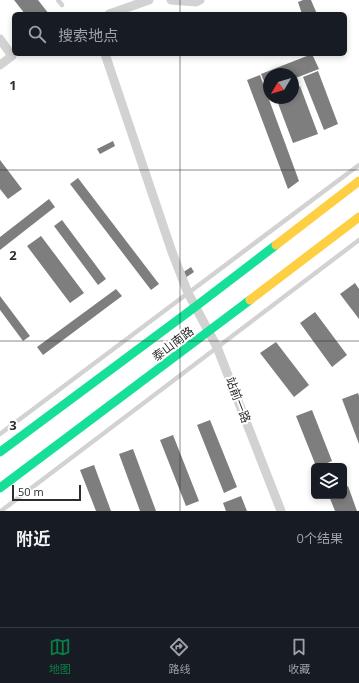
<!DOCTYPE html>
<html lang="zh">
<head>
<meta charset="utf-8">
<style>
	body { margin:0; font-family:"Open Sans","Noto Sans SC",sans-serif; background:#242831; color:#f1f3f6 }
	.controls { position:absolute; right:12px; bottom:12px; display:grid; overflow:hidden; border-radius:6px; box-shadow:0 2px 6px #0003 }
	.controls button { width:36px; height:36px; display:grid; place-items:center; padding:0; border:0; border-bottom:1px solid #363941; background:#171b24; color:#f1f3f6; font:20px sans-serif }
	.compass { position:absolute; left:263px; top:68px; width:36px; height:36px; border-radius:50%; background:#171b24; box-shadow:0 2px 6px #0003; rotate:232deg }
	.scale { position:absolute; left:12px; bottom:10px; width:69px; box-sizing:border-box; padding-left:4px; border:2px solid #2d2d2d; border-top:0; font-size:11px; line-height:14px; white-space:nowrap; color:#2d2d2d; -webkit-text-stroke:3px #fff; paint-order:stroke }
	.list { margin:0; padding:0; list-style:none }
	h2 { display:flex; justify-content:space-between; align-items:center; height:52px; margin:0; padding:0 16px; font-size:17px }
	h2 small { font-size:13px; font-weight:400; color:#9ea1a6 }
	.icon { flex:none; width:22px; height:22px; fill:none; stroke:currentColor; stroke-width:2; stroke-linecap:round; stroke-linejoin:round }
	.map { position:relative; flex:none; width:359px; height:511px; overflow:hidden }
	.search { position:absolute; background:#171b24; box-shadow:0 2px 6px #0003; left:12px; right:12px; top:12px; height:44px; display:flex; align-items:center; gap:10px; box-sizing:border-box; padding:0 14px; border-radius:6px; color:#9ea1a6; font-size:15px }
	.sheet { height:116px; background:#171b24 }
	nav { display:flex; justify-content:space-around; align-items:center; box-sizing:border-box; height:56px; border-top:1px solid #363941; background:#171b24; font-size:11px; color:#9ea1a6 }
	nav a { display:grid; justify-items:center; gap:2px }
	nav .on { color:#0b8043 }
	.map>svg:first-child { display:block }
	.building { fill:#7e7e7e }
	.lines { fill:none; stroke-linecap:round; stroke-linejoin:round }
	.lane { stroke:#d2d2d2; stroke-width:4.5 }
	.street { stroke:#d2d2d2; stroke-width:9 }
	.fast { stroke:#16e098; stroke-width:9 }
	.slow { stroke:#ffcf43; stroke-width:9 }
	.grid { fill:none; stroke:#2d2d2d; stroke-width:1; stroke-opacity:0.55 }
	.labels { text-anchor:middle; stroke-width:4; stroke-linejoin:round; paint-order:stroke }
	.street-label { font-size:12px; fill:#2d2d2d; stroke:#fff }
	.grid-label { font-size:13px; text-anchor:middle; font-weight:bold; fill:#2d2d2d; stroke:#fff; stroke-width:4; stroke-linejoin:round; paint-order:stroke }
</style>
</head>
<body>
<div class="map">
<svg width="359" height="511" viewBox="0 0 359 511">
	<rect width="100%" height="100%" fill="#fff"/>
	<path class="building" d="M14,0H38L49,14H25Z
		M303,0H311L317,14H302L298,2Z
		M312,54L319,69L293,79V74H269V88L267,89L261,74Z
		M318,71L338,124L324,130L303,77Z
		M260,75L299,181L288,189L247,80Z
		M300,86L318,134L293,143L276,98H293V88Z
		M113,141L115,146L100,154L97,149Z
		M0,160L22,189L8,199L0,189Z
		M78,178L159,284L151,290L70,184Z
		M49,199L55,207L0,250V237Z
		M62,220L106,279L98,285L54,226Z
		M41,236L84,293L70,303L27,246Z
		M191,267L194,272L185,278L182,273Z
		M355,283L359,289V319L340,294Z
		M116,289L122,296L43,355L37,347Z
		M0,296L30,336L23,341L0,310Z
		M315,312L347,355L332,367L300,323Z
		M276,342L309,385L294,397L260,353Z
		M358,393L359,396V444L342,399Z
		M312,410L332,461L320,466H316L296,416Z
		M210,420L237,487L224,493L197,425Z
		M173,435L199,501L186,506L160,440Z
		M133,449L156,511H140L119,454Z
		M94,465L111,511H96L80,470Z
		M348,486L357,511H335L329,496H344V488Z
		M241,496L247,511H226L223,503Z"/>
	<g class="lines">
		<path class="lane" d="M58,0L62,5
			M0,434L359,165
			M1,511L359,240"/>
		<path class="street" d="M171,0L196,2L200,0
			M109,14L149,0
			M0,39L12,56L0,65
			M105,54L172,252L188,293L217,347L281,511"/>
		<path class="fast" d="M0,452L195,307L276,245
			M0,488L250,300"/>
		<path class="slow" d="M276,245L359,181
			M250,300L359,217"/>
	</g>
	<path class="grid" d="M180,0V14M180,54V511M0,170H359M0,341H359"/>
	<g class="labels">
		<g class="street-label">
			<text transform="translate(173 344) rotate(-37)" y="4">泰山南路</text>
			<text transform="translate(238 400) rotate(69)" y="4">站前一路</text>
		</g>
	</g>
	<g class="grid-label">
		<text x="13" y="90">1</text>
		<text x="13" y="260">2</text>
		<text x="13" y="430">3</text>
	</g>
</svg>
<div class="controls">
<button><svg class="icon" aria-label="layers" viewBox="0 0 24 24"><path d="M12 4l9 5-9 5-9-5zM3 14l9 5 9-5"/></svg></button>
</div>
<svg class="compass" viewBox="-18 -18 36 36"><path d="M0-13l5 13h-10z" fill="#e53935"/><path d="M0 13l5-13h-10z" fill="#9ea1a6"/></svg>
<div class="scale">50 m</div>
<div class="search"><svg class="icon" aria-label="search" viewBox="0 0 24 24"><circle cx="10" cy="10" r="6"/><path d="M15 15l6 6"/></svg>搜索地点</div>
</div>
<section class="sheet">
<h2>附近<small>0个结果</small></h2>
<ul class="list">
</ul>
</section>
<nav>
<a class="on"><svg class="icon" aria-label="map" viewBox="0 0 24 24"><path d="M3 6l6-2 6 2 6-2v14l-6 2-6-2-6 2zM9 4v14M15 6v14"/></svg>地图</a>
<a><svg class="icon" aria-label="directions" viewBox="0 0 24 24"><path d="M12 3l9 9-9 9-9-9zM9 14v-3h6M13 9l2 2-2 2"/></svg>路线</a>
<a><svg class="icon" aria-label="saved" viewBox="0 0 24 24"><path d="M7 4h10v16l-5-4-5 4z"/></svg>收藏</a>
</nav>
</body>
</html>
